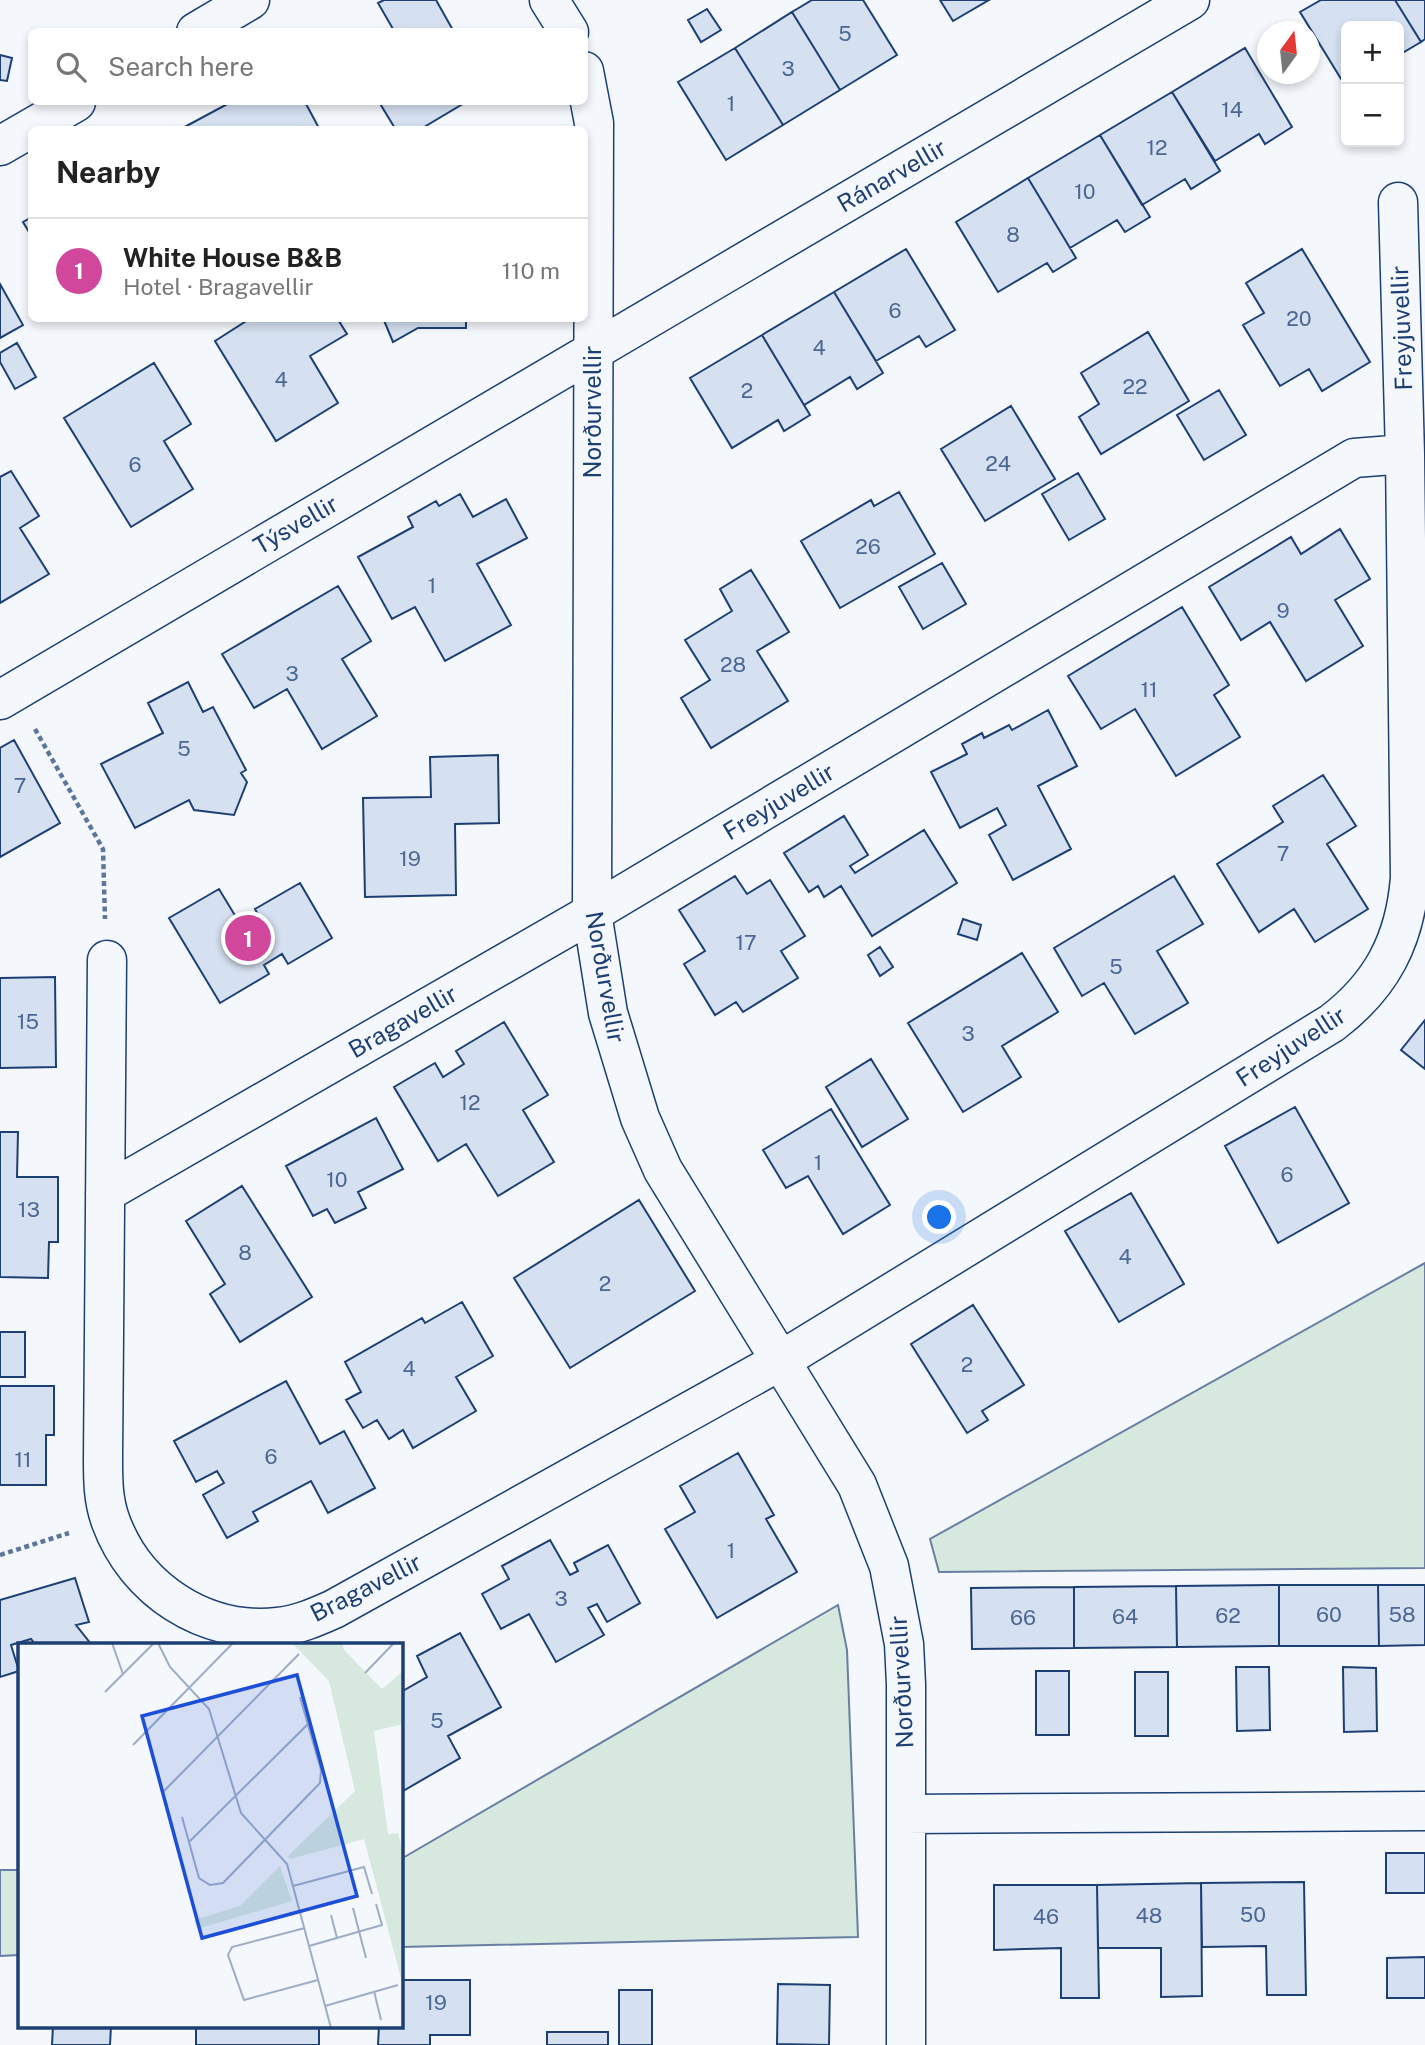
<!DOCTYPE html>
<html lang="en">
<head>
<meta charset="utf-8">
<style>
	body { margin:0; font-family:"Public Sans",sans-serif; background:#f6f6f6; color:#222 }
	.controls { position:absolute; right:21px; top:21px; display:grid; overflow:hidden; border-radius:10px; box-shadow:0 4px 10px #0003 }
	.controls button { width:63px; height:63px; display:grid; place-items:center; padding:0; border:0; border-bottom:2px solid #e0e0e0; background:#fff; color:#222; font:35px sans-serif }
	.compass { position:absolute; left:1257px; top:21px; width:63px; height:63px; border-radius:50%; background:#fff; box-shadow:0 4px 10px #0003; rotate:15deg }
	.you { position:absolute; left:940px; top:1218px; width:24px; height:24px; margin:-18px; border:5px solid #fff; border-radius:50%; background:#1a73e8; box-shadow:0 0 0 10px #1a73e833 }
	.badge { display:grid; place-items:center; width:46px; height:46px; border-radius:50%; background:#c62828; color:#fff; font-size:23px; font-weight:700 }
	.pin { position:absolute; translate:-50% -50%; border:4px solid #fff; box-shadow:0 2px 7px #0006 }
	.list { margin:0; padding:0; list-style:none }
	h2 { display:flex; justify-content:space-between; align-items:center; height:91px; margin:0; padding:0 28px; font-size:30px }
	h2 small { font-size:23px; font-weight:400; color:#767676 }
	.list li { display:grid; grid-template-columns:46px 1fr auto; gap:21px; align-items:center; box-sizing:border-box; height:105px; padding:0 28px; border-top:2px solid #e0e0e0 }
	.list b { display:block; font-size:26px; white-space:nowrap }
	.list p { margin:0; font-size:23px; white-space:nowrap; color:#767676 }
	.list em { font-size:23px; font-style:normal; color:#767676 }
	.icon { flex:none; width:38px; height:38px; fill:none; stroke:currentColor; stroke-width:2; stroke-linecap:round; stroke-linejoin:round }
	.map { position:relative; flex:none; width:1425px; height:2045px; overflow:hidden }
	.search { position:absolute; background:#fff; box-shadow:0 4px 10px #0003; left:28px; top:28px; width:560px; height:77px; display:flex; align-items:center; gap:18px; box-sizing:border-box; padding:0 24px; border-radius:10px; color:#767676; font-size:26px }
	.panel { position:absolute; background:#fff; box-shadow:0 4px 10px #0003; left:28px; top:126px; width:560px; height:196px; border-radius:10px }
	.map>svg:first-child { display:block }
	.green { fill:#d7e8df; stroke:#687fa3; stroke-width:2 }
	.building { fill:#d5e0f0; stroke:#1d3f73; stroke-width:2 }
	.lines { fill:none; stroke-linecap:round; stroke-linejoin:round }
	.street-casing { stroke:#1d3f73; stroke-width:41 }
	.path { stroke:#5e769c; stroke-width:4.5; stroke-dasharray:5 3.5; stroke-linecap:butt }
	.street { stroke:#f4f7fb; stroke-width:38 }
	.labels { text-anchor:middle; stroke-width:5; stroke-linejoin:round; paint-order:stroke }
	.number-label { font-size:21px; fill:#4b6792 }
	.street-label { font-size:24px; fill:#1d3f73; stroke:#f4f7fb }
	.inset-road { fill:none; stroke:#9eadc5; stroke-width:2 }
	.view { fill:#1d4ed8; fill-opacity:0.15; stroke:#1d4ed8; stroke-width:3.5 }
	.inset-edge { fill:none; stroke:#1d3f73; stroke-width:3.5 }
</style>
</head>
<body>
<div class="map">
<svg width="1425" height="2045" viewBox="0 0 1425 2045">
	<rect width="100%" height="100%" fill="#f4f7fb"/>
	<path class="green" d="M1425,1263V1568L939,1572L930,1539Z
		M838,1605L847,1650L858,1937L401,1947V1859Z
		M0,1870H19V1955L0,1956Z"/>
	<path class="building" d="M384,0H436L454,32H389L393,29L378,3Z
		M812,0H863L897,55L840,90L792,12Z
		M940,0H989L953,21Z
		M1321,0H1395L1421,42L1399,55V26H1346V87L1300,12Z
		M1395,0H1425V39L1421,42Z
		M707,9L721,30L701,42L688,20Z
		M792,12L840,90L783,125L735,48Z
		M735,48L783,125L726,160L678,82Z
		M1245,48L1292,127L1265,144L1259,134L1215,161L1172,92Z
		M0,55L12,58L7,81L0,80Z
		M1172,92L1220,171L1191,189L1185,179L1142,205L1100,135Z
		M231,102H305L320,130H179Z
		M379,102H466L419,130H396Z
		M1100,135L1150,217L1125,232L1117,220L1070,248L1028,178Z
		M1028,178L1076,258L1053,272L1047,263L998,292L956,222Z
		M32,217V237L23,222Z
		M906,249L955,330L926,347L919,336L876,361L834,292Z
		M1302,249L1370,362L1322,391L1309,369L1280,386L1243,325L1264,313L1246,283Z
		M0,284L23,325L0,338Z
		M834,292L883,373L857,389L850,377L804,405L762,335Z
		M251,318H337L347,334L310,356L338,403L276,441L215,341Z
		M383,318H466V328H418L393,342Z
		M1148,332L1189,401L1101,454L1079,417L1099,404L1081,373Z
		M762,335L810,415L784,431L778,420L732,448L690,378Z
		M17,343L36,377L15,389L0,362V353Z
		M154,363L191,424L164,441L193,489L131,527L64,418Z
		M1219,390L1246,435L1204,460L1177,415Z
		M1011,406L1055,479L985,521L941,449Z
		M11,471L39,516L20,528L49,574L0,603V477Z
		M1078,473L1105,519L1069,540L1042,494Z
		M899,492L935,554L840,608L801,541L871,500L874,506Z
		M460,494L473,517L506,499L527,538L477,564L511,625L445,661L415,607L392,619L358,557L413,527L408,517L436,501L439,506Z
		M1340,529L1370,579L1335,600L1363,646L1306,681L1270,622L1241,640L1209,587L1291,537L1301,554Z
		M942,563L966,604L923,629L899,587Z
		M751,570L789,632L757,651L788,701L711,748L681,698L710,680L685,640L732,611L720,589Z
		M338,586L371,641L342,659L377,716L322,749L287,689L254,708L222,654Z
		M1182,607L1229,685L1214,695L1240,737L1176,776L1135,709L1101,729L1068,676Z
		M188,682L203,712L213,707L246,770L241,773L247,782L234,815L194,810L189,800L135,828L101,764L163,733L148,703Z
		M1048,710L1077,766L1038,786L1071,849L1013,880L989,835L1006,825L997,808L960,828L931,772L967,754L962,744L982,733L984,738L1009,725L1012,730Z
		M14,740L60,823L0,857V748Z
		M498,755L499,823L455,824L456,895L365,897L363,798L431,797L430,757Z
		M1323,775L1356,826L1327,844L1368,909L1315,942L1294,909L1259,932L1217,864L1283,822L1273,806Z
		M844,816L868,855L850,866L855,873L924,830L957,883L872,936L841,886L824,897L818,886L809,892L784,853Z
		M735,876L747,894L770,880L805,936L781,951L798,978L743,1012L736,1002L715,1015L684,964L705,951L679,910Z
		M1174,876L1203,924L1157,951L1188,1003L1135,1034L1104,983L1082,996L1054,948Z
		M300,883L332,938L288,964L282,954L264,965L269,974L220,1003L169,918L219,889L245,932L262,922L255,909Z
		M963,919L981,925L977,940L958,934Z
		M880,947L893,967L880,976L868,955Z
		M1022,953L1058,1012L1002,1046L1021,1077L963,1112L908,1023Z
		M55,977L56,1067L0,1068V978Z
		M1425,1020V1069L1401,1050Z
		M504,1022L548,1095L523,1110L554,1162L498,1196L466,1144L438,1161L394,1087L435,1063L443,1077L464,1064L456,1051Z
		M871,1059L908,1119L862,1147L826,1087Z
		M1295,1107L1349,1203L1278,1243L1225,1146Z
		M831,1109L890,1205L843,1234L808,1176L786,1188L763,1150Z
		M376,1118L403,1169L358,1192L366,1208L335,1223L327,1209L313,1216L286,1166Z
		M0,1132H18L17,1177H58V1242H49L48,1278L0,1277Z
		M242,1186L312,1297L240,1342L210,1294L225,1284L186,1221Z
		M1131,1193L1184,1284L1119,1322L1065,1231Z
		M639,1200L695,1291L570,1368L514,1278Z
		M462,1302L493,1356L456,1377L476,1411L413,1448L403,1430L389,1439L377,1420L363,1428L346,1400L361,1392L345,1362L422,1318L425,1323Z
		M973,1305L1024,1385L982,1411L988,1420L967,1433L911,1344Z
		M0,1332H25V1377H0Z
		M286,1381L320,1444L344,1431L375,1488L328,1513L311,1481L253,1512L258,1521L227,1538L203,1495L224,1483L217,1471L196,1482L174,1441Z
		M0,1386H54V1435H46V1485H0Z
		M738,1453L774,1515L766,1519L797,1572L717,1618L665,1529L695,1512L680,1486Z
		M550,1540L570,1575L578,1571L574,1563L608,1545L640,1603L607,1622L597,1604L588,1608L604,1635L556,1662L529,1614L501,1629L482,1594L509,1579L502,1566Z
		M75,1578L89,1622L76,1625L91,1644H35L31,1639L11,1645L19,1671L0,1677V1600Z
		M1279,1585H1378L1379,1646H1279Z
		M1279,1585V1646L1177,1647L1176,1586Z
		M1378,1585H1425V1645L1379,1646Z
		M1176,1586L1177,1647L1074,1648V1587Z
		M1074,1587V1648L972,1649L971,1588Z
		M460,1633L501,1707L448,1736L460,1758L403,1791L401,1692L427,1677L417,1656Z
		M1236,1667H1269L1270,1730L1237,1731Z
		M1343,1667L1376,1668L1377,1731L1344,1732Z
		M1036,1671H1069V1735H1036Z
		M1135,1672H1168V1736H1135Z
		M1386,1853H1425V1893H1386Z
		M1304,1882L1306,1995H1267L1266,1946L1202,1947L1201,1883Z
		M1201,1883L1202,1996L1161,1997V1948H1098L1097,1885Z
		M994,1885H1097L1099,1998H1061V1948L994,1950Z
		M1425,1957V1998H1387V1958Z
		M401,1980H470V2035H430V2045H378L379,2026H401Z
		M778,1984L830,1985L829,2045L777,2044Z
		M619,1990H652V2045H619Z
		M53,2026H111L110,2045H52Z
		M196,2026H319V2045H196Z
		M547,2032H608V2045H547Z"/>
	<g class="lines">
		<defs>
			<path id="street" d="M549,0L569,32
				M196,32L250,0
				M584,71L594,123L592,913L608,1013L640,1118L663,1170L857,1485L889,1566L904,1644L906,1684V2045
				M0,146L76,102
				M0,700L1190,0
				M107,960L103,1459C103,1480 103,1501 111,1522C136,1590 205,1635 278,1627C298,1625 316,1617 334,1609L780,1361L1332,1023C1382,985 1405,940 1410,878L1405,454L1398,202
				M105,1193L592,913L1354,458L1405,454
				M906,1814L1425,1811"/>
		</defs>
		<use href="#street" class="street-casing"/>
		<path class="path" d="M35,729L103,849L105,919
			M0,1555L69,1533"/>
		<use href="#street" class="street"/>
	</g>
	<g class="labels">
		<g class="number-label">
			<text x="845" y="41">5</text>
			<text x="788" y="76">3</text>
			<text x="731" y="111">1</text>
			<text x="1232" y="117">14</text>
			<text x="1157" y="155">12</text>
			<text x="1085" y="199">10</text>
			<text x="1013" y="242">8</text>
			<text x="895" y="318">6</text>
			<text x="1299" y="326">20</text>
			<text x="819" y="355">4</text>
			<text x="281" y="387">4</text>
			<text x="1135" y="394">22</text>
			<text x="747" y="398">2</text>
			<text x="998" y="471">24</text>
			<text x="135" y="472">6</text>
			<text x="868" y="554">26</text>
			<text x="432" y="593">1</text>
			<text x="1283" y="618">9</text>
			<text x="733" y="672">28</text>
			<text x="292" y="681">3</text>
			<text x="1149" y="697">11</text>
			<text x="184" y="756">5</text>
			<text x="20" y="793">7</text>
			<text x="1283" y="861">7</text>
			<text x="410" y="866">19</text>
			<text x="746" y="950">17</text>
			<text x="1116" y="974">5</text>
			<text x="28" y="1029">15</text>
			<text x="968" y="1041">3</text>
			<text x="470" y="1110">12</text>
			<text x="818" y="1170">1</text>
			<text x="1287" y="1182">6</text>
			<text x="337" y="1187">10</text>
			<text x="29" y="1217">13</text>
			<text x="245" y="1260">8</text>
			<text x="1125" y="1264">4</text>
			<text x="605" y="1291">2</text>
			<text x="967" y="1372">2</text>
			<text x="409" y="1376">4</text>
			<text x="271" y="1464">6</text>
			<text x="23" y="1467">11</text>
			<text x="731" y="1558">1</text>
			<text x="561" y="1606">3</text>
			<text x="1329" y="1622">60</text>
			<text x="1402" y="1622">58</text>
			<text x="1228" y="1623">62</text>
			<text x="1125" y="1624">64</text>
			<text x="1023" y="1625">66</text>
			<text x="437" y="1728">5</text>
			<text x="1253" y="1922">50</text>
			<text x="1149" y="1923">48</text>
			<text x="1046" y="1924">46</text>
			<text x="436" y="2010">19</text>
		</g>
		<g class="street-label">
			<text transform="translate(892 176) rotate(-30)" y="8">Ránarvellir</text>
			<text transform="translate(1402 328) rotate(-92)" y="8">Freyjuvellir</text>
			<text transform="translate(593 412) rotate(-90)" y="8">Norðurvellir</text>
			<text transform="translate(296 525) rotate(-30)" y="8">Týsvellir</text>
			<text transform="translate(779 802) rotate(-31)" y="8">Freyjuvellir</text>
			<text transform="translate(605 977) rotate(80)" y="8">Norðurvellir</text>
			<text transform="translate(403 1022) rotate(-30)" y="8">Bragavellir</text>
			<text transform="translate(1291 1047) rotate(-33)" y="8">Freyjuvellir</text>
			<text transform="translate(366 1588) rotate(-27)" y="8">Bragavellir</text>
			<text transform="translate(902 1682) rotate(-93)" y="8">Norðurvellir</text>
		</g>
	</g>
	<g transform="translate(18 1643)">
		<rect width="385" height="385" fill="#f4f7fb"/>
		<path d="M274,0H324L326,7L364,46L385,28V81L356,88L370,191L380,190L385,211V343L346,196L272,216L270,213L337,148L311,38ZM262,223L274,258L179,286L176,277L222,263Z" fill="#d7e8df"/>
		<path class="inset-road" d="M94,0L105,31M140,0L152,24L191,66L223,170L269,221L313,385M347,30L376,0M87,49L136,0M115,102L215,0M145,149L281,11M164,174L181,235L192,242L205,240L302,140L303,127L282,54M171,199L290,81M275,243L346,224L354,251M335,265L348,315M313,272L319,295M287,285L214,304L210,312L226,357L300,337M291,303L364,282L358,261M356,348L363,377M307,363L380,342"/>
		<path class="view" d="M279,32L339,253L184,295L124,73Z"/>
		<rect width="385" height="385" class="inset-edge"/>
	</g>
</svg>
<div class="controls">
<button>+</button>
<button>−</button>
</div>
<svg class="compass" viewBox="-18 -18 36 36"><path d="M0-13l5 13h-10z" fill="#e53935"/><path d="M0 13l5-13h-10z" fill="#767676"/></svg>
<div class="you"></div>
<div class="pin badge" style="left:248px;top:938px;background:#d1479c">1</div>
<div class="search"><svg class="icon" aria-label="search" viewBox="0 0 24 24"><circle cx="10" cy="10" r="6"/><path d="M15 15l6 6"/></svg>Search here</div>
<section class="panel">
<h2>Nearby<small></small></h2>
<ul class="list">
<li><span class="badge" style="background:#d1479c">1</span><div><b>White House B&amp;B</b><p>Hotel · Bragavellir</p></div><em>110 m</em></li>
</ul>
</section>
</div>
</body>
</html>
